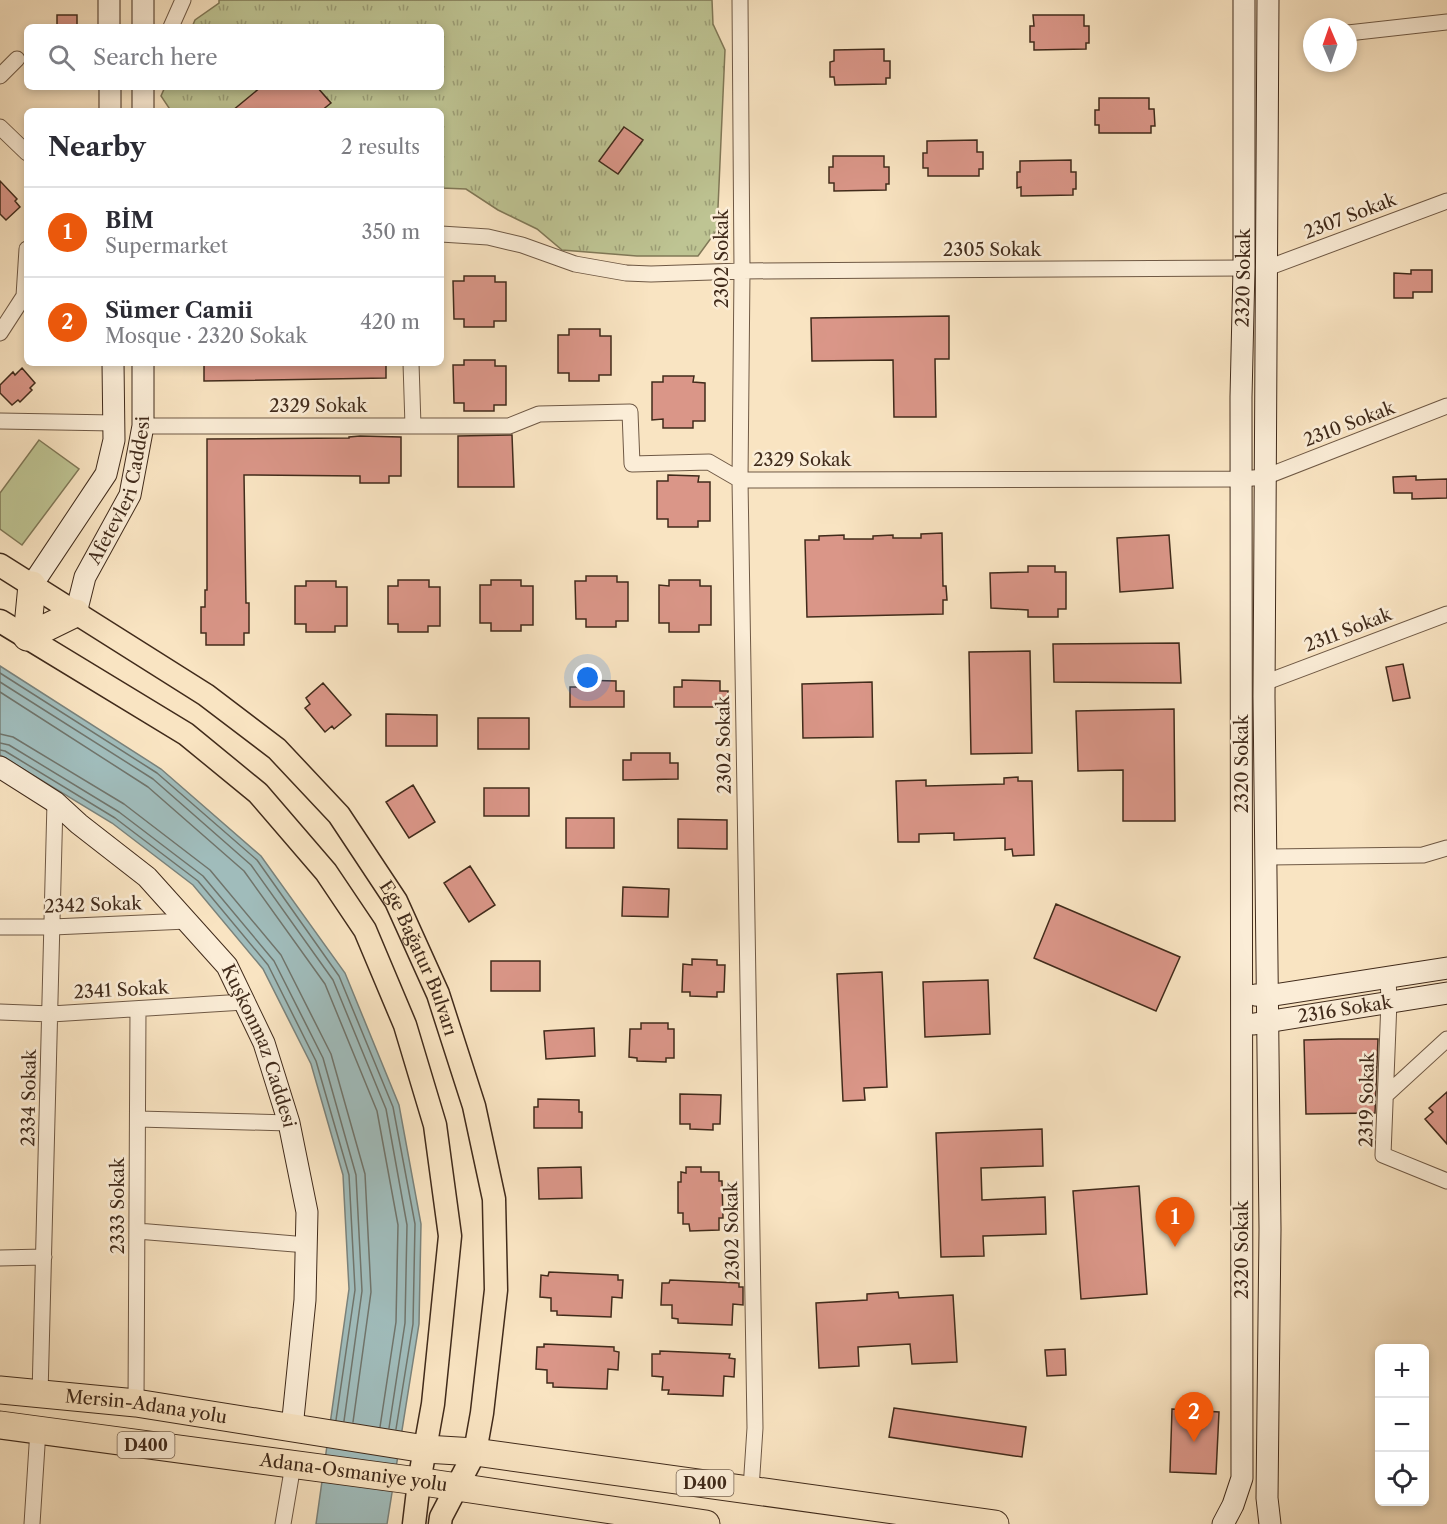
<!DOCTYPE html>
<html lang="en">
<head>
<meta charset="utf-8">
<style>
	body { margin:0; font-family:"Libre Caslon Text",serif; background:#f2f2f3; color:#2b2b33 }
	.controls { position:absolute; right:18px; bottom:18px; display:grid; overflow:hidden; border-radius:9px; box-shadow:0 3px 9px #0003 }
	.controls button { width:54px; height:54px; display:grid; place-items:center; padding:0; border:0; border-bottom:2px solid #e1e1e2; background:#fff; color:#2b2b33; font:30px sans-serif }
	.compass { position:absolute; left:1303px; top:18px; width:54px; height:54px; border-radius:50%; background:#fff; box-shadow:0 3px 9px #0003; rotate:358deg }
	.you { position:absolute; left:588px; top:678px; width:21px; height:21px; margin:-15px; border:4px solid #fff; border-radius:50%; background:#1a73e8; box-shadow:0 0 0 9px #1a73e833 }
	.badge { display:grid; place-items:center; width:39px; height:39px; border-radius:50%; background:#ea580c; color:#fff; font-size:20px; font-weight:700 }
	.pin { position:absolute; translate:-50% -50px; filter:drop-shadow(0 2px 3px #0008) }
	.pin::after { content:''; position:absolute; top:32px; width:21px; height:18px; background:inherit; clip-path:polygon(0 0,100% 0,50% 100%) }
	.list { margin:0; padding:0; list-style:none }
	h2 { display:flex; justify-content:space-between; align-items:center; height:78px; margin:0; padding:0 24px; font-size:26px }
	h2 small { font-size:20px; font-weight:400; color:#7c7c81 }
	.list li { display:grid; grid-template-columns:39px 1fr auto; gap:18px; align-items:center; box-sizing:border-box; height:90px; padding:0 24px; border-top:2px solid #e1e1e2 }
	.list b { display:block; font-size:22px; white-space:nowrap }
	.list p { margin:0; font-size:20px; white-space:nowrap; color:#7c7c81 }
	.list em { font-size:20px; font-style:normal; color:#7c7c81 }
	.icon { flex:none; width:33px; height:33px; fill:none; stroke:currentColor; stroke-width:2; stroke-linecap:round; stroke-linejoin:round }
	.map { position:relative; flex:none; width:1447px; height:1524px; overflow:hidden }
	.search { position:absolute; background:#fff; box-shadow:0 3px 9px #0003; left:24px; top:24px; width:420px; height:66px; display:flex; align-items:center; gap:15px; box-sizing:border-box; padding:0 21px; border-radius:9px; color:#7c7c81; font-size:22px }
	.panel { position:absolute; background:#fff; box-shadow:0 3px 9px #0003; left:24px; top:108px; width:420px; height:258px; border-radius:9px }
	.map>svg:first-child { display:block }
	.grass { fill:url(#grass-tufts); stroke:#807857; stroke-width:1.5 }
	.pitch { fill:#bec493; stroke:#807857; stroke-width:1.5 }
	.water { fill:#a0bcbb; stroke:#7a827b; stroke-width:1.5 }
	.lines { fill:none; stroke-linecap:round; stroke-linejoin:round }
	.shore { stroke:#70746b; stroke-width:1.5 }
	.building { fill:#da9688; stroke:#412b1b; stroke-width:1.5 }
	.street-casing { stroke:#6f5945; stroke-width:17 }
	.secondary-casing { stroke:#412b1b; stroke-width:23 }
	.primary-casing { stroke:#412b1b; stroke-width:25 }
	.highway-casing { stroke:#412b1b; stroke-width:29 }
	.street { stroke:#fbedd7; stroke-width:15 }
	.secondary { stroke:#fbedd7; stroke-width:21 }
	.primary { stroke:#f9e4c2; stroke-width:22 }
	.highway { stroke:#f9e4c2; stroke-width:27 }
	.labels { text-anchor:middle; stroke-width:5; stroke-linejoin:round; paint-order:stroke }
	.shield { fill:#fbedd7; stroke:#796553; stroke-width:1.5 }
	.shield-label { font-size:16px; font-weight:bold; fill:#412b1b }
	.street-label { font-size:18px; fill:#412b1b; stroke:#fbedd7 }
</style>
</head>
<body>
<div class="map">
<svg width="1447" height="1524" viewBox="0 0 1447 1524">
	<defs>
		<pattern id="grass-tufts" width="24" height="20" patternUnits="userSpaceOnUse" patternTransform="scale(1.5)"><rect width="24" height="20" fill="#bec493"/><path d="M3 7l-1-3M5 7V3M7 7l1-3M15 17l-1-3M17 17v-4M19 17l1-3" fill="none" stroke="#9c9f77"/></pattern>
	</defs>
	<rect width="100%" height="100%" fill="#f9e4c2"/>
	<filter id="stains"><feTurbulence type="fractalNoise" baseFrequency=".00333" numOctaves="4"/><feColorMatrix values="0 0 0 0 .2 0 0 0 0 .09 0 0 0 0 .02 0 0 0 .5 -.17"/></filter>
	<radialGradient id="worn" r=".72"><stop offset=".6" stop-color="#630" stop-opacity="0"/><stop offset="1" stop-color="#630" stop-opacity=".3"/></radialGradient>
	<path class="grass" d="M219,0H712L713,24L725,50L717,230L698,256H637L562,250L537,229L498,210L466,189L441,188V111H171L161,96L165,87H441V27H192L195,20L219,3Z"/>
	<path class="pitch" d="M39,440L79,469L22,545L0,529V493Z"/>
	<path class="water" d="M0,666L161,769L261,856L345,973L399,1105L421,1224L419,1324L387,1524H316L349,1289L343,1175L311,1064L263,969L193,885L112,823L0,755Z"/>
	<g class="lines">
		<path class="shore" d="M0,673L157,773L257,860L339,976L393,1107L415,1224L413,1324L396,1429
			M0,682L153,779L251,865L333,980L386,1109L407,1225L405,1323L389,1428
			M0,692L148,787L244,871L325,984L377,1111L398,1225L396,1322L380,1427
			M0,734L13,737L124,804L210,870L281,955L331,1054L365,1174L371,1292L353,1422
			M0,743L9,745L119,812L203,876L274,961L323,1058L356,1175L362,1291L344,1421
			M0,750L5,751L115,818L198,881L268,965L316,1061L349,1175L355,1290L336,1420"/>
	</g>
	<path class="building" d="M57,15H77V27H57Z
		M1033,15H1084V26H1089V43H1086V49L1034,50V42H1030V26H1034Z
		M884,49V61H890V78H886V84L835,85L834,77H830V62L834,61V50Z
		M261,87H317L331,103L321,111H232Z
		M1099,98H1149V109H1154L1155,126H1151V133H1099V125H1095V110H1099Z
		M624,127L643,140L618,174L599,161Z
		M977,140V152H983V169H979V176H928V168H923V153H927V141Z
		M833,156H884V167H889V184H886V190L834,191V183H829V167H833Z
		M1071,160V172H1076V189H1073V195L1021,196V187L1017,188V172H1020V161Z
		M0,181L17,199L15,201L20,207L6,220L0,214Z
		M1411,270H1432V292H1413V298H1394V273L1411,274Z
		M464,276H495V282H506V321H494V327H464V319H454L453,281H464Z
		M949,316V359H935L936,417H894L893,360L812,361L811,318Z
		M569,329H600V336H611V375H599V381H569V373H558V335H569Z
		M464,360H495V366H506V405H494V411H464V403H454L453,365H464Z
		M204,363H386V378L204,381Z
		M22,368L35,383L30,388L32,390L20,402L18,400L12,405L0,393V385L13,372L15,375Z
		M663,376H694L693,382L705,383V421H693V428H663V419L652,420V382H663Z
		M512,435L514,487H458V436Z
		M360,436L401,437V476H389V483H360V476L244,475L246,603H249V633H244V645H206V633H201V607H205V590H207V439L349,438V437Z
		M668,475L699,476L698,482H710V521H698V527H668V519H657V481H668Z
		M1416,476V480L1447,479V498L1412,499V493H1394L1393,477Z
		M942,533L943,586H946L947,600H943V614L807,617L805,540H819V536L844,535V539H873V536L893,535V538H921V534Z
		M1169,535L1173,588L1120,592L1117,538Z
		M1028,566H1055V572H1066V609H1058V617H1028V610L991,608L990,573L1028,572Z
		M586,576H617V582H628V621H616V627H586V619H576L575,581H586Z
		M398,580H429V587H440V626H428V632H398V624H388V586H398Z
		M491,580H521V586H533V625H521V631H491V623H480V585H491Z
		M669,580H700V586H711V625H699V632H669V623H659V585L669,586Z
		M306,581H336V587H347V626H335V632H306V624H295V586H306Z
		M1179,643L1181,683L1054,682L1053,644Z
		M1030,651L1032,753L971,754L969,652Z
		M1403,664L1410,698L1393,701L1386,667Z
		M578,680L616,681V691H624V707H570V687H578Z
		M682,680L720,681V691H728V707H674V687H682Z
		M872,682L873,737L803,738L802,684Z
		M323,683L351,715L334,729L332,726L325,732L305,708L310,704L306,698Z
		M1174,709L1175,821H1123V770L1078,771L1076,711Z
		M386,714L437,715V746H386Z
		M478,718H529V749H478Z
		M631,753H670V763H678V779L623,780V760H631Z
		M1018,777V781H1032L1034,855L1013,856L1012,849L1005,850V838L954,840V833L919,834V842H898L896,781L926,780V786L1004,784V778Z
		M413,785L435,822L409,838L386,802Z
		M484,788H529V816H484Z
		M566,818H614V848H566Z
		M678,819L727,820V849L678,848Z
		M470,866L495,905L469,922L444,883Z
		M623,887L669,889L668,917L622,916Z
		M1056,904L1180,957L1156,1011L1034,958Z
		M692,959L717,960V965H725L724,992H717V997L690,996V992H682L683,964L692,965Z
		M491,961H540V991H491Z
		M882,972L887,1087L864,1088L865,1100L843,1101L837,974Z
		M988,980L990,1034L925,1037L923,982Z
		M641,1023H668V1029H674V1058H666V1062L637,1061V1058L629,1057L630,1029H641Z
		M594,1028L595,1056L546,1059L544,1031Z
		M1339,1039H1378L1375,1113L1306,1114L1304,1040Z
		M1447,1092V1144L1425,1119L1433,1112L1429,1108Z
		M680,1094L721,1095L720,1124H713V1130L690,1129V1124H680Z
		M538,1099L579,1100V1112H582V1128H534V1107H538Z
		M1042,1129L1043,1166L981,1168L982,1200L1045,1197L1046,1234L983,1236L984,1256L941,1257L936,1133Z
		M581,1167L582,1198L539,1199L538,1168Z
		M686,1167H701V1172H719V1181H722L723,1218H719V1230L690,1231L689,1224H683V1213H678V1182H681V1172L686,1173Z
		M1139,1186L1147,1294L1081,1299L1073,1191Z
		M549,1272L618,1275V1280H623L622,1298L612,1297L611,1317L557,1315V1311H551V1298L540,1297L541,1275L548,1276Z
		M670,1280L739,1283V1287H743V1305L733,1304L732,1325L678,1323V1319L672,1318V1305H661L662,1283H669Z
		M898,1292L899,1298L953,1295L957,1362L912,1364L910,1344L858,1347L859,1366L819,1368L816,1303L867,1300V1294Z
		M544,1344L614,1347V1351L619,1352L618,1370L608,1369L607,1389L553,1387V1383H547V1370L536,1369L537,1347H544Z
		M1065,1349L1066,1375L1047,1376L1045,1350Z
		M660,1351L730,1354L729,1358L735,1359L734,1377L724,1376L723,1396L668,1394L669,1390H662L663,1377L652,1376V1354H660Z
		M894,1408L1026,1427L1022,1457L889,1437Z
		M1172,1409L1219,1412L1216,1474L1170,1472Z"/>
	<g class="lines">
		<defs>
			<path id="street" d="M740,0L742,271L740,480L755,1428L751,1489
				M171,27L183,0
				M1348,33L1447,22
				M0,76L17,59
				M0,127L27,153
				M441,234L488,237L522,245L575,264L626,273L651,274L742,271L1244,268
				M1267,268L1447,201
				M0,333L24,296L27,249
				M411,363L413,426
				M0,421L114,423
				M143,426H509L539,414L630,412L632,464L709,462L740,480L1241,479L1265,477L1447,406
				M1264,683L1447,614
				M1266,857L1423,855L1447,848
				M0,927H53L187,921
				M1388,977L1389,1001L1383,1155L1447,1181
				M0,1012L51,1014L244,1002
				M1386,1095L1447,1039
				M138,1119L289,1123
				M137,1231L307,1245
				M0,1258L44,1257
				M40,1395L55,802
				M136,1403L138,1009
				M32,1524L38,1430
				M283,1524L293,1465"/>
			<g id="secondary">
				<path d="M109,0V27"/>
				<path d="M1268,0L1264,697L1270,1229L1267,1498L1270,1524"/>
				<path d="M143,27V0"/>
				<path d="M110,87V111"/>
				<path d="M143,111V87"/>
				<path d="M32,585L106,474L114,440L113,363"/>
				<path id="s1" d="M76,613L85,577L130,495L143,426V363"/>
				<path id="s2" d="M0,767L55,802L79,824L147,877L227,966L264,1043L289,1123L307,1212L305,1300L292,1428"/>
				<path d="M1255,995L1268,996L1447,968"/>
				<path id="s3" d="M1254,1024L1447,993"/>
				<path id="s4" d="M1223,1524L1233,1505L1242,1478L1241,397L1244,268V0"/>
			</g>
			<g id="primary">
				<path id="s5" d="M0,565L206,695L277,749L339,815L396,901L438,994L474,1106L494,1199L496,1290L482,1413L475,1452L441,1517L440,1524"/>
				<path d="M0,621L186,734L258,793L326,872L365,930L405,1025L435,1125L450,1236L433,1404L419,1482L414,1524"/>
			</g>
			<g id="highway">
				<path d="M32,585L27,637L76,613"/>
				<path id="s6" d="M0,1390L136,1403L425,1449L475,1452L995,1524"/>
				<path id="s7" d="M0,1425L410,1480L706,1524"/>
			</g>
		</defs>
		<use href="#street" class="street-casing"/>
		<use href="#secondary" class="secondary-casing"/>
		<use href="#primary" class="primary-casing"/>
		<use href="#highway" class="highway-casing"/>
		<use href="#street" class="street"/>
		<use href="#secondary" class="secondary"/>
		<use href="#primary" class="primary"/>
		<use href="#highway" class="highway"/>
	</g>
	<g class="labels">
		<g class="shield">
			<rect x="117.5" y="1432" width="57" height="26" rx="4.5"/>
			<rect x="676.5" y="1470" width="57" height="26" rx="4.5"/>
		</g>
		<g class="shield-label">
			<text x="146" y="1451">D400</text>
			<text x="705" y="1489">D400</text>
		</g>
		<g class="street-label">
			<text transform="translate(1350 216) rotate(-21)" y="6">2307 Sokak</text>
			<text x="992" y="256">2305 Sokak</text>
			<text transform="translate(722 259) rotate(-90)" y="6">2302 Sokak</text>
			<text dy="6" stroke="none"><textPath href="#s4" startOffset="1250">2320 Sokak</textPath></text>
			<text x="318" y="412">2329 Sokak</text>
			<text transform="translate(1349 424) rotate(-21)" y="6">2310 Sokak</text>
			<text x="802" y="466">2329 Sokak</text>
			<text dy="6" stroke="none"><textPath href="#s1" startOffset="132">Afetevleri Caddesi</textPath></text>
			<text transform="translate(1348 630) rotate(-21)" y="6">2311 Sokak</text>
			<text transform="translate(724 745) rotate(-91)" y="6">2302 Sokak</text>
			<text transform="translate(1242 764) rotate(-90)" y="6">2320 Sokak</text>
			<text transform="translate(93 905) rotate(-2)" y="6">2342 Sokak</text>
			<text dy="6" stroke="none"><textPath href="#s5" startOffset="588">Ege Bağatur Bulvarı</textPath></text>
			<text transform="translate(121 990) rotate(-3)" y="6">2341 Sokak</text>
			<text dy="6" stroke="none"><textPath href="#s3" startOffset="92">2316 Sokak</textPath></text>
			<text dy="6" stroke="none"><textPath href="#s2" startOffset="390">Kuşkonmaz Caddesi</textPath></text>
			<text transform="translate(29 1098) rotate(-89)" y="6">2334 Sokak</text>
			<text transform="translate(1367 1100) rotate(-89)" y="6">2319 Sokak</text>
			<text transform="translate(118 1206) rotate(-90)" y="6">2333 Sokak</text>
			<text transform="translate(732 1231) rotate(-91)" y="6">2302 Sokak</text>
			<text transform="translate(1242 1250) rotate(-90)" y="6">2320 Sokak</text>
			<text dy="6" stroke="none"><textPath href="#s6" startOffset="147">Mersin-Adana yolu</textPath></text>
			<text dy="6" stroke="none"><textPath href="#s7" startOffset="357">Adana-Osmaniye yolu</textPath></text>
		</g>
	</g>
	<rect width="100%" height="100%" filter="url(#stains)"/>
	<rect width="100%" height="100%" fill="url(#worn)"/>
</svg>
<div class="controls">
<button>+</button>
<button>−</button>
<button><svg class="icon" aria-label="locate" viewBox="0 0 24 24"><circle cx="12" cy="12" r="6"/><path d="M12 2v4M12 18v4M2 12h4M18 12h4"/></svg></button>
</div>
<svg class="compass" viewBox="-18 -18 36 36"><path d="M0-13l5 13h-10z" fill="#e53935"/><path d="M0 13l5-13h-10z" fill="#7c7c81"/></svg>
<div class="you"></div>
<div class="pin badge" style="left:1175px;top:1247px">1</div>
<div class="pin badge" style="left:1194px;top:1442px">2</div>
<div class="search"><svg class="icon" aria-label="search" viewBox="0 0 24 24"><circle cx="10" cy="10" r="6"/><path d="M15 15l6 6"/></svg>Search here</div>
<section class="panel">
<h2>Nearby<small>2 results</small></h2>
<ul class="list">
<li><span class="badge">1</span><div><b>BİM</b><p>Supermarket</p></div><em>350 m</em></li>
<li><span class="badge">2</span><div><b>Sümer Camii</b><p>Mosque · 2320 Sokak</p></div><em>420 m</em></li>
</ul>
</section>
</div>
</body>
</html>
